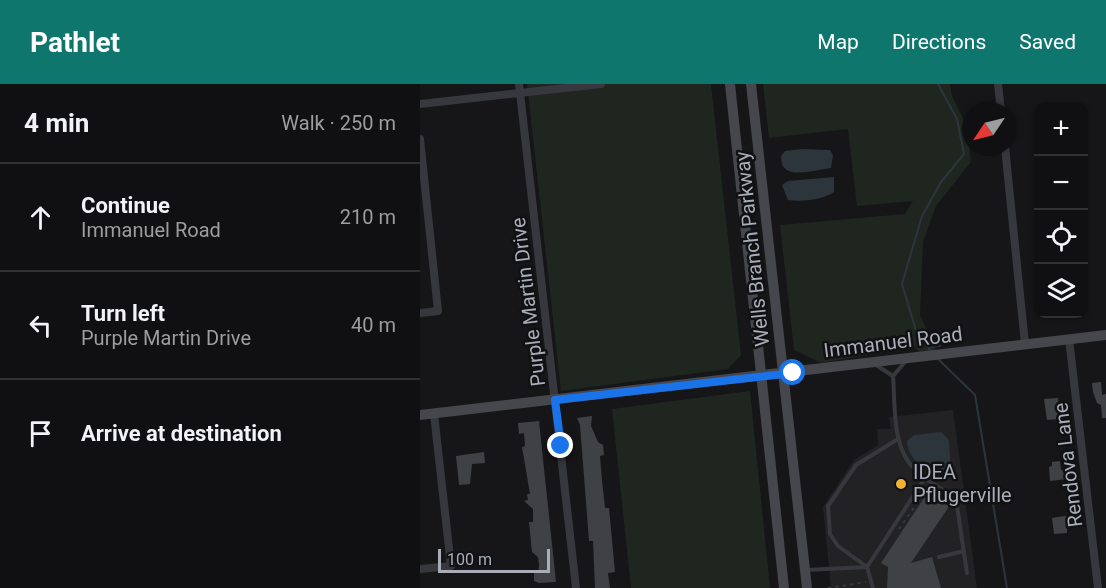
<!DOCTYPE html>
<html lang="en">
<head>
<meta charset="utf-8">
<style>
	body { margin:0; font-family:Roboto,sans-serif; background:#1e1e20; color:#f1f3f6 }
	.controls { position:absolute; right:18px; top:18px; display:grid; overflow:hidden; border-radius:12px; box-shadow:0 2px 4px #0004 }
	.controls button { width:54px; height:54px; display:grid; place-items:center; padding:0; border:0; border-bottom:2px solid #303032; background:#101012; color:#f1f3f6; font:30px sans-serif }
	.compass { position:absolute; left:542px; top:18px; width:54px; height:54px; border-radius:50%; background:#101012; box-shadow:0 2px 4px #0004; rotate:235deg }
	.scale { position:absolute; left:18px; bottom:15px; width:112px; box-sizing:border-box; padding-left:6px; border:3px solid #a8adb8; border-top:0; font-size:16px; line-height:21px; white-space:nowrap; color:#a8adb8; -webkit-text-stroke:4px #111113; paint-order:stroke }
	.stop { position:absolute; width:18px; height:18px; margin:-14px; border:4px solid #1a73e8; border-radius:50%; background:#fff }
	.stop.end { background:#1a73e8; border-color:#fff; box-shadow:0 2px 6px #0008 }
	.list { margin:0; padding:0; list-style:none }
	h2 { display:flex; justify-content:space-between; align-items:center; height:78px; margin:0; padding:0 24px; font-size:26px }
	h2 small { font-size:20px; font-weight:400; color:#9c9d9f }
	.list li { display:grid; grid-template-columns:39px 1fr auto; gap:18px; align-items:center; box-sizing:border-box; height:108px; padding:0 24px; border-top:2px solid #303032 }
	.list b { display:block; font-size:22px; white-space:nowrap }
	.list p { margin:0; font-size:20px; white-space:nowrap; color:#9c9d9f }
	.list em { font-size:20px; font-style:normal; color:#9c9d9f }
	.icon { flex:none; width:33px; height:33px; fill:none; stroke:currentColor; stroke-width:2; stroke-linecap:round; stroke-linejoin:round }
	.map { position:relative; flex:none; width:686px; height:504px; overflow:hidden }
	header { display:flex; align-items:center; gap:36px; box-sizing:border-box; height:84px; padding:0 30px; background:#0f766e; color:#fff }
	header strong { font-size:28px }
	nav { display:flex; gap:33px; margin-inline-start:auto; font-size:21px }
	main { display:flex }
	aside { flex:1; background:#101012 }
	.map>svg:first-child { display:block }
	.built { fill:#222225 }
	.green { fill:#1e261f }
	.water { fill:#2c353c }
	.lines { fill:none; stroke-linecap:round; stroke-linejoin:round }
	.stream { stroke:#2c353c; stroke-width:2 }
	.building { fill:#404145 }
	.path { stroke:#3d3f44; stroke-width:1.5; stroke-dasharray:3 4.5; stroke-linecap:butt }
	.lane { stroke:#37383d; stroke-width:4 }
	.street { stroke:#37383d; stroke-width:8 }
	.secondary { stroke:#45474d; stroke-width:10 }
	.route { stroke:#1a73e8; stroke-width:8 }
	.poi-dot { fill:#f2b134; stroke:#111113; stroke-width:2 }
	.labels { text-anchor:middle; stroke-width:5; stroke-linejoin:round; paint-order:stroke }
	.street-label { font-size:20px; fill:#a8adb8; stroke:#111113 }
	.poi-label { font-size:20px; fill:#a8adb8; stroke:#111113; text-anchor:start }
</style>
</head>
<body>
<header>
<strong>Pathlet</strong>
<nav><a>Map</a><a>Directions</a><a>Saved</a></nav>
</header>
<main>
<aside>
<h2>4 min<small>Walk · 250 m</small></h2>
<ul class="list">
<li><svg class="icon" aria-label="ahead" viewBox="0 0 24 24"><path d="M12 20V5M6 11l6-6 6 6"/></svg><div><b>Continue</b><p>Immanuel Road</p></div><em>210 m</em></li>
<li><svg class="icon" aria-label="left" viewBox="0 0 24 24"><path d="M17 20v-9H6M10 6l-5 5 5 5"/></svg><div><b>Turn left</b><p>Purple Martin Drive</p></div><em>40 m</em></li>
<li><svg class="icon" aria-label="arrive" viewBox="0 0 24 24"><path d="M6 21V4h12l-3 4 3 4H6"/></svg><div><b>Arrive at destination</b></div></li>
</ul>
</aside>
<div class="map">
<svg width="686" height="504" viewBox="0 0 686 504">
	<rect width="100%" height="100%" fill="#161618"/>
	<path class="built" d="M533,326L557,504H411L403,423L434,376L458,361L457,345H471L469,333Z"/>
	<path class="green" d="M107,0H291L321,271L308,285L141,307Z
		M343,0H530L532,12L547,43L551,78L516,122L503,158L500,231L516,266L500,269L495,263L401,279L374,266L360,141L485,130L493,117L437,122L428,45L349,54Z
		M330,307L350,504H211L192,325Z"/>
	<path class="water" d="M382,65L410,66L413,71L411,84C393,86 360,98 361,72L365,67Z
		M414,93V108C402,116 382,118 368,116L362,101L368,97Z
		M521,348L529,356L531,390L521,395C506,385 488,377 487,357L494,351Z"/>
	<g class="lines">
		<path class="stream" d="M508,263L520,262
			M511,267L497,250L482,200L502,132L521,98L544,70L537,35L518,0
			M517,274L555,311L587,504"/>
	</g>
	<path class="building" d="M681,298L682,311L686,310V334H682L681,321L677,319L673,308L672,299Z
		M638,314L640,335L627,336L624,315Z
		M172,332L171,342L178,358L183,361L184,371L180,372L182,396L185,424H189L195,488L188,489L190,504H175L173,457H169L160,341L157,334Z
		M119,337L136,498L119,499L114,497V489H118L119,481L118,473L112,468L109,438H113V425L104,417L108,416L107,410H110L102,363L105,362L104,349L99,350L98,339Z
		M64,368L65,379L52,380L50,400L39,401L36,372Z
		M640,377L641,386H646L647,395L630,397L629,383L632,382V378Z
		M513,406L532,418L491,479L512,473L521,504H467L468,483L461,479L508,408L510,410Z
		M651,431L652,439L647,440V449L634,450L632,434Z"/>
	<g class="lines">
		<path class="path" d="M479,445L506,406L512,408
			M408,504L446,498"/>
		<path class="lane" d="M456,281L473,292
			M478,355L436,381L408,422L410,450L418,462L447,483L505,394C470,370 476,330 473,292L485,278
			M505,394L536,415L547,489
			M519,473L544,467
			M386,486L447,483L453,504"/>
		<path class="street" d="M99,0L156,504
			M578,0L581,27
			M0,20L181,0
			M0,55L18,227L0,229
			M585,63L605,260
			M649,255L678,504
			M0,485L31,482L14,330"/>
		<path class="secondary" d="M310,0L364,504
			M331,0L387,504
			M0,331L686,251"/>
	</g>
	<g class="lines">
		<path class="route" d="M141,362L135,316L373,289"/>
	</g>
	<circle class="poi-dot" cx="481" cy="400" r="6"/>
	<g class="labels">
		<g class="street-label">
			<text transform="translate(332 165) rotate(-96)" y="7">Wells Branch Parkway</text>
			<text transform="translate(108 218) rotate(-97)" y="7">Purple Martin Drive</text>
			<text transform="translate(473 258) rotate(-7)" y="7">Immanuel Road</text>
			<text transform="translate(648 381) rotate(-97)" y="7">Rendova Lane</text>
		</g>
		<g class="poi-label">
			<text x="493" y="395">IDEA<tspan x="493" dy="23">Pflugerville</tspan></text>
		</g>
	</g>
</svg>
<div class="controls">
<button>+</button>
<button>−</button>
<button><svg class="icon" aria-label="locate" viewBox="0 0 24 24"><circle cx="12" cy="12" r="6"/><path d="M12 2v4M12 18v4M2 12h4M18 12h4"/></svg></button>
<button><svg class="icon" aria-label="layers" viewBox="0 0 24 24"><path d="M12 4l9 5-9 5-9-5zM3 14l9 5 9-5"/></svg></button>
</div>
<svg class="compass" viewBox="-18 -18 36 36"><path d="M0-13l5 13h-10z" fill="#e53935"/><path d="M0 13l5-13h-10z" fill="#9c9d9f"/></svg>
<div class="scale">100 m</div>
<div class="stop" style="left:373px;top:289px"></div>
<div class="stop end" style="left:141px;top:362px"></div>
</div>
</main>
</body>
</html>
